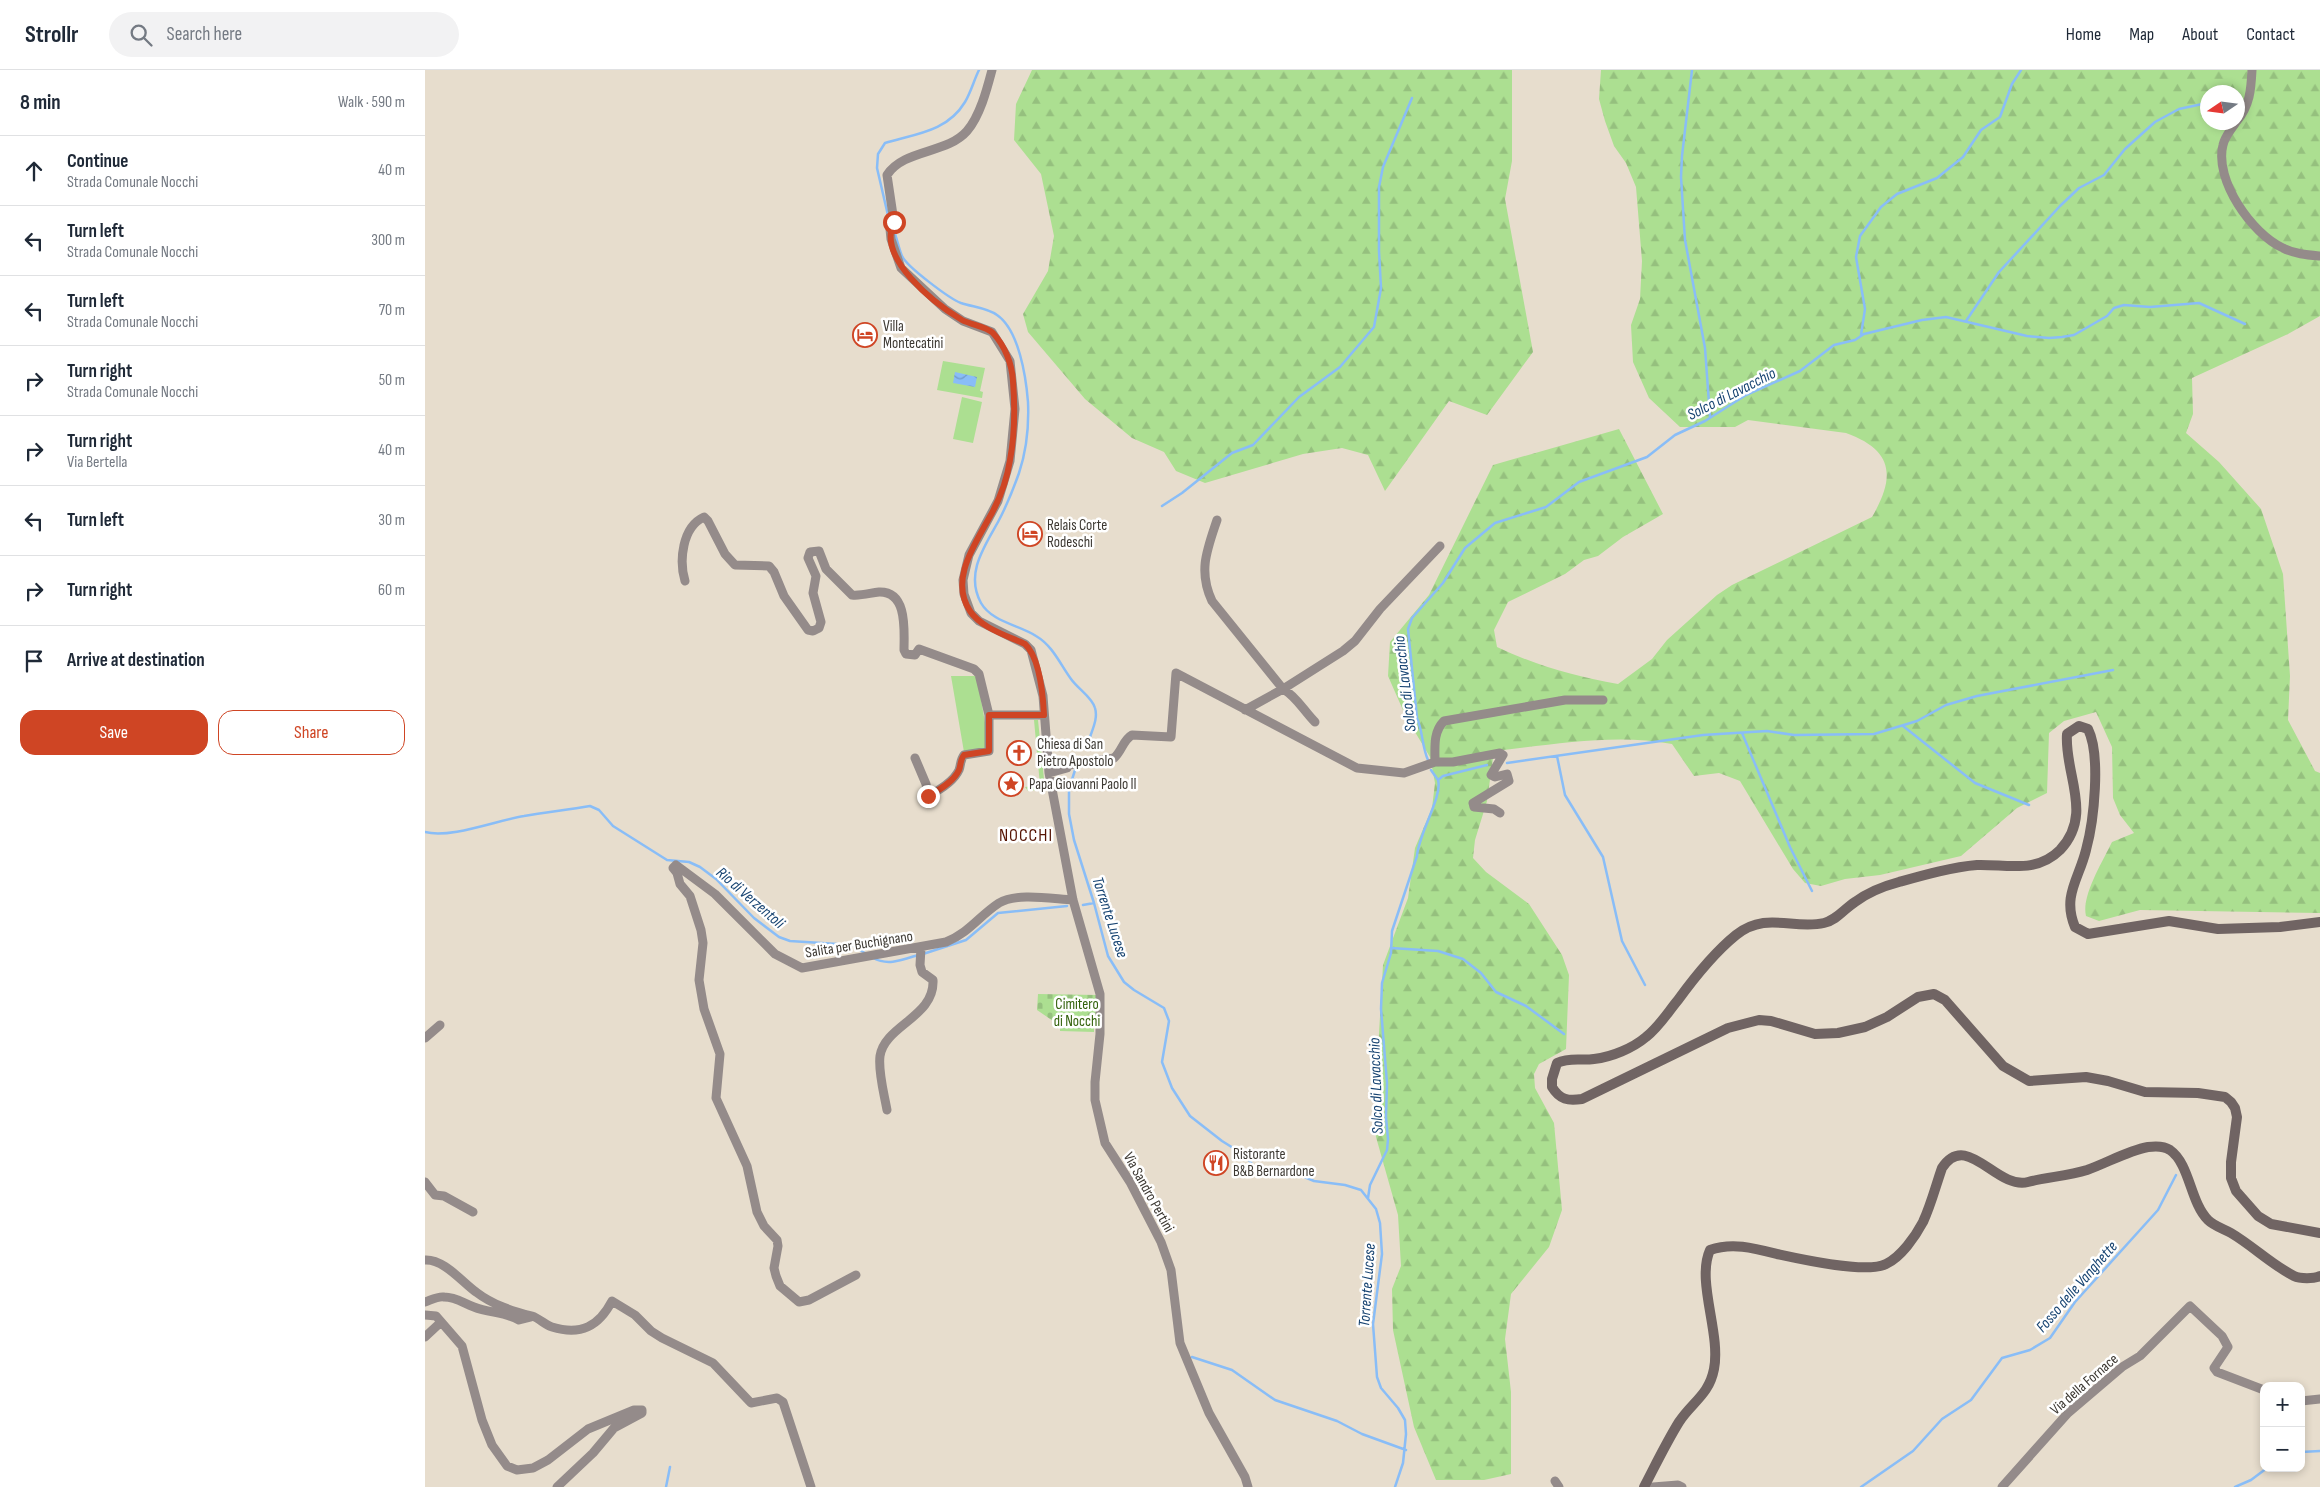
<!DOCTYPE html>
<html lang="en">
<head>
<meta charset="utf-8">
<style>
	body { margin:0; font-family:"Sofia Sans Condensed",sans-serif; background:#f2f2f3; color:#1f2937 }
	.controls { position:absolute; right:15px; bottom:15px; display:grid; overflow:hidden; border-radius:10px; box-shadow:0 2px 8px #0003 }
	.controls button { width:45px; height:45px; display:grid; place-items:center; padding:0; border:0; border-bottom:1px solid #e0e1e3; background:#fff; color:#1f2937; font:25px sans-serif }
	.compass { position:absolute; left:1775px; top:15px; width:45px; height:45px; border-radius:50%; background:#fff; box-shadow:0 2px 8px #0003; rotate:257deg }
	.stop { position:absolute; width:15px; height:15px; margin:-11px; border:4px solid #cf4524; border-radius:50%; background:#fff }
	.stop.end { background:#cf4524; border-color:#fff; box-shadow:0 1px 5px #0008 }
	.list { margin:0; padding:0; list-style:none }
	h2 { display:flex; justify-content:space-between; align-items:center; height:65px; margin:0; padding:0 20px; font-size:21px }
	h2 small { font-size:16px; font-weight:400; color:#747a83 }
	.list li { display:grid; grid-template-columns:32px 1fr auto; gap:15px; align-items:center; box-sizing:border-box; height:70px; padding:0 20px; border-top:1px solid #e0e1e3 }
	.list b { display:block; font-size:19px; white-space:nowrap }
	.list p { margin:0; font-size:16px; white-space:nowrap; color:#747a83 }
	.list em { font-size:16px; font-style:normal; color:#747a83 }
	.actions { display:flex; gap:10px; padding:15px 20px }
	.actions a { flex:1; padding:11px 0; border:1px solid #cf4524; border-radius:15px; text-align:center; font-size:18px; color:#cf4524 }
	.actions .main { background:#cf4524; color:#fff }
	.icon { flex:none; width:28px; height:28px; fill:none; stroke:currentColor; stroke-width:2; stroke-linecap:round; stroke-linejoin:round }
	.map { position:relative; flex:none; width:1895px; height:1417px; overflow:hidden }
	header { display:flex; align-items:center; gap:30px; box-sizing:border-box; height:70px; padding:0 25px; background:#fff; border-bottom:1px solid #e0e1e3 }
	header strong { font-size:24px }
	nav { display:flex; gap:28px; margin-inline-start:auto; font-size:18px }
	.search { width:350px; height:45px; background:#f2f2f3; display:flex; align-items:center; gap:12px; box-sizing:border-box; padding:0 18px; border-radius:28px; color:#747a83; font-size:19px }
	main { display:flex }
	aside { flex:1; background:#fff }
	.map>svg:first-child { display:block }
	.forest { fill:url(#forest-firs); fill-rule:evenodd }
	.cemetery { fill:url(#cemetery-stones) }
	.park { fill:#acdf91 }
	.water { fill:url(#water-waves) }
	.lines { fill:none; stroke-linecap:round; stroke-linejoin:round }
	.stream { stroke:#89bdf7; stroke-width:2.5 }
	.street { stroke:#948b8a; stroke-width:9 }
	.secondary { stroke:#706463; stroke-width:10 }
	.route { stroke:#cf4524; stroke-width:6 }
	.labels { text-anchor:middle; stroke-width:5; stroke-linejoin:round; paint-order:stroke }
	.poi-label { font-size:15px; fill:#3c3832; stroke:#fff; text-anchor:start }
	.street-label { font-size:15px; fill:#3c3832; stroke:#fff }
	.park-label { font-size:15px; fill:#33620c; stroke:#fff }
	.water-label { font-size:16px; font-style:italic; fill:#164371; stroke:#fff }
	.quarter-label { font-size:18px; letter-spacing:1px; fill:#561404; stroke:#fff }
</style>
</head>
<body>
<header>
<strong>Strollr</strong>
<div class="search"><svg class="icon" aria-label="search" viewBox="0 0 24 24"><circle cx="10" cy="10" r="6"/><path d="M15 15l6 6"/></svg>Search here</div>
<nav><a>Home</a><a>Map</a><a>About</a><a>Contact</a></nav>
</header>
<main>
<aside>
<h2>8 min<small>Walk · 590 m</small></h2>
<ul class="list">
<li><svg class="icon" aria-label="ahead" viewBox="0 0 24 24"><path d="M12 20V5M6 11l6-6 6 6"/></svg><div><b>Continue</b><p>Strada Comunale Nocchi</p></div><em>40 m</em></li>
<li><svg class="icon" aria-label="left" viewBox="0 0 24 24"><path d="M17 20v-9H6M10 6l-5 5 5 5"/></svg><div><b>Turn left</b><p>Strada Comunale Nocchi</p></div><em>300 m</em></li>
<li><svg class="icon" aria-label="left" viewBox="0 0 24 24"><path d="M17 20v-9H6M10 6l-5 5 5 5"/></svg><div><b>Turn left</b><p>Strada Comunale Nocchi</p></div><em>70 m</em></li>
<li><svg class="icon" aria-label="right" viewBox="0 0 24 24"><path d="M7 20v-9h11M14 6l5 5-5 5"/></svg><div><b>Turn right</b><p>Strada Comunale Nocchi</p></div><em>50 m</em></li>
<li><svg class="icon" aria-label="right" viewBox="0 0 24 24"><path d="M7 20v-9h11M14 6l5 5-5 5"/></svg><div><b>Turn right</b><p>Via Bertella</p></div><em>40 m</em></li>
<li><svg class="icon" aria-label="left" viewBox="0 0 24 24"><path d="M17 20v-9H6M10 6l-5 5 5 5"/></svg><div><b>Turn left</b></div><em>30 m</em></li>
<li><svg class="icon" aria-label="right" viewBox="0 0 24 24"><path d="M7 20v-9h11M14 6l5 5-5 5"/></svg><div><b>Turn right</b></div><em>60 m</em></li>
<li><svg class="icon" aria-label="arrive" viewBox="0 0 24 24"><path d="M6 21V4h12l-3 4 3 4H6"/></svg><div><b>Arrive at destination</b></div></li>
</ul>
<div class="actions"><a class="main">Save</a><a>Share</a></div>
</aside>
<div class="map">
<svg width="1895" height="1417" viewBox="0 0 1895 1417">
	<defs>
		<pattern id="forest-firs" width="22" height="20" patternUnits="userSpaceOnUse" patternTransform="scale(1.25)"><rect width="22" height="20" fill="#acdf91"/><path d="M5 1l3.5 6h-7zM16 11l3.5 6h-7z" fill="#95c07e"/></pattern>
		<pattern id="cemetery-stones" width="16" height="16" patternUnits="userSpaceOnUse" patternTransform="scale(1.25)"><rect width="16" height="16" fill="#acdf91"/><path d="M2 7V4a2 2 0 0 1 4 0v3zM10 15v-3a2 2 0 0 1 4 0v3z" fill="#95c07e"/></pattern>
		<pattern id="water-waves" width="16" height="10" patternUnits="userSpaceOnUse" patternTransform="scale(1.25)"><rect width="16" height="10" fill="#89bdf7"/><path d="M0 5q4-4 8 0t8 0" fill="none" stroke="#719bc9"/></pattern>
	</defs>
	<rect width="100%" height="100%" fill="#e7ddcd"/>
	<path class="forest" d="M607,0H1087V91L1080,129L1108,282L1062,345L1024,331L960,421L943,385L917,378L878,384L780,413L751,401L739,382L707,368L660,329L603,262L598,244L623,201L629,166L616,104L589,70L591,34Z
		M1176,0H1895V246L1863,264L1767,308L1768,344L1761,363L1794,392L1836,439L1858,504L1865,606L1863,650L1890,701L1895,703V843L1715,840L1674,851L1661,846C1656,826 1678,791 1687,772L1709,763L1695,745L1688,728L1687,677L1671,642L1639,651L1624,663L1622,723L1592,738L1536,786L1455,805L1420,809L1396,816L1380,813L1368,799L1315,711L1294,703L1269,706L1247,674C1189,663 1127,675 1069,681L1062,731L1050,770L1048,788L1061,802L1104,834L1137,885L1144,905L1141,979L1114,994L1109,1004L1110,1018L1129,1053L1137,1140L1124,1177L1086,1224L1080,1269L1086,1322V1404L1059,1410H1011L989,1357L968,1260L967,1219L976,1196L973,1145L951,1067L949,1049L958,895L983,828L990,778L1007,738L1010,713L1005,687L981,647L963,606L965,572L1004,525L1068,395L1194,359L1238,444L1198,467L1173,486L1159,490L1140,504L1083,532L1069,560L1072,577C1110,595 1151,607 1193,614L1227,589L1242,570L1292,525L1307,515L1447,447C1471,406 1468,380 1421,363L1323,350L1310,357H1255L1224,328L1208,292L1206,255L1215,229L1217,191L1211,117L1201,93L1189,76L1180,51L1174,29ZM1782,22H1812V52H1782Z"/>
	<path class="cemetery" d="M613,924L672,925V953L669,954V962L635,961V951H628L612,940Z"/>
	<path class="park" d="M518,291L560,298L555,321L558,322L557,328L512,320Z
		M537,327L557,332L548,373L528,369Z
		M526,606H552L564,676L562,678L539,682Z
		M609,650H613L620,719L603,721L600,717L615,715Z"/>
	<path class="water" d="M530,302L552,307L550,317L528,313Z"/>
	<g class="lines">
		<path class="stream" d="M1267,0L1257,86L1256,107L1260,170L1280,278L1285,347
			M465,154L452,98L453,84L460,73C490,64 522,62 540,32C546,22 549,10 554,0
			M469,161C472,169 474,179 477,186C482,197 525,229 536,233C548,237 562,238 572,245C594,260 601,307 603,332C604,355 601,382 594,403C588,420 581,437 573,452C559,477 540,504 556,533C567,552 594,555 611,566C628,576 635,594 646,609C653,619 667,627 670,638C673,648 668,658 665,667
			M1541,251L1574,202L1635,136L1654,118L1679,105L1700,79L1730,52L1754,39L1782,33
			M1436,265L1440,239L1431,187L1435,166L1456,137L1472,124L1512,108L1538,87L1556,60L1575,47L1587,14L1596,0
			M737,436L757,423L807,383L828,375L874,327L915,297L949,257L956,218L954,181V117L958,97L987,28
			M1478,656L1550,713L1604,735
			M1317,663L1365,777L1387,821
			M1132,686L1140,725L1178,787L1197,871L1220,915
			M1003,690C997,677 998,662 992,648L983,559L987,548L1018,513L1040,478L1070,453L1121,437L1154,412L1222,387L1250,365L1280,351L1321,325L1375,301L1409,275L1430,270L1439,264L1497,250L1521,247L1602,266L1624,268L1637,267L1649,265L1682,246L1689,238L1699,235L1725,237L1774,233L1820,254
			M1082,693L1278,665L1342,661L1369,665L1449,664L1492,651L1521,635L1552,626L1688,600
			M651,697L644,719V744L649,770L669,833L683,886L699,912L709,920L739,938L744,951L737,992L747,1018L765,1046L797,1071L821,1086L829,1097L841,1103L877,1106L889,1111L920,1115L936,1120L951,1139L955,1153L957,1184L948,1254L952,1307L956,1318L973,1338L980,1350L981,1364L978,1393L970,1417
			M1013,710L1018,706L1062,695
			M0,762C25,769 73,750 99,746C121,742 143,740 165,736L174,740L188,756L242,790L264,792L275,797L291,809L329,848L354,867L365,871L428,875L441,884
			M658,835L669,833
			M966,878L1013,881L1038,889L1056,903L1071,922L1101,936L1139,964
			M498,884L541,870L573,843L642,836
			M448,888C463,896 477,890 493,885
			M943,1128L945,1115L962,1080L963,1069L961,1047L962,1013L956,939L957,913L966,883L967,861L992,786C993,765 1018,726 1013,710C1011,707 1008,703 1006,700
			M767,1287L807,1300L850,1330L912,1351L937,1364L981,1380
			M1876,1382L1895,1381
			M241,1417L245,1397
			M1436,1417L1488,1381L1517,1349L1546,1330L1577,1288L1605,1280L1625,1268L1650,1232L1733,1140L1751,1105
			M1810,1417L1826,1410L1842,1398"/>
		<path class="street" d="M567,0C562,19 555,46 542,61C522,84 479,79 462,105L469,152L465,159L466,169L476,198L520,239L538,251L567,262L585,291L590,339L585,391L573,431L544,485L538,510L539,524L546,543L554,551L600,574L606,580L618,626L624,703L648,830L675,924V964L670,1012V1030L680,1073L705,1112L736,1172L746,1200L755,1273L784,1343L820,1407L823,1417
			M1812,51C1825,35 1826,20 1827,0
			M1811,52C1806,60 1800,66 1798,75C1789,110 1827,164 1858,178C1869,184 1883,185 1895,186
			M792,450C782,480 773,501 787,531L858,619C871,626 879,641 890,652
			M260,511C254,491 257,457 279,447L283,451L300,484L310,495L344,496L349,502L359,526L383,560L388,561L394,558L396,552L388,523L391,506L383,488L385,482L394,481L401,499L427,525C436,526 445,523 454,522C483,521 479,561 479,580L481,584L490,585L494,579L549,599L554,604L564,645V681L539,685C535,690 536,695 534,700C529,711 513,721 503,726L501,714L490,688
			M820,640L858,619L918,581L930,571L955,539L1015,476
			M564,645H619
			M1010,692C1010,677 1008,662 1019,651L1140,630H1178
			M624,703L642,698L644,695L689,688C697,681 698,670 707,665L746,667L751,603L932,698L979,703L1010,692H1028L1075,683L1078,685L1066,705L1070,707L1082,704L1084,711L1048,733L1049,737L1069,739L1075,743
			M248,798L252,803L255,814L265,826L276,860L278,873L274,910L279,939L295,984L291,1028L322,1096L332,1142L339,1156L352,1170L353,1176L349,1198L351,1206L355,1216L374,1232L384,1230L431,1205
			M248,798L251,795L290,824L350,884L377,898L521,872C545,862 554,846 574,833C592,822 628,829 648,830
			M0,968L15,955
			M462,1040C459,1023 453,1002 455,986C460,955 510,947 508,910L497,902L495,895L496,878
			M0,1112L10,1125L19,1126L48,1142
			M0,1190C19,1189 37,1212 51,1222C68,1235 87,1241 107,1246C114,1248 120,1255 127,1257C156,1266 174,1256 187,1231L210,1245L226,1261L237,1268L288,1293L326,1333L352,1328L358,1332L386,1417
			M0,1232C6,1230 13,1226 19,1227C31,1227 38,1233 49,1237C64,1243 80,1242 94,1250L106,1247
			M0,1245L11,1246L37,1276L57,1350L67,1375L82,1396L92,1400L108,1398L123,1390L163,1359L209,1340H217V1343L189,1358L168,1383L132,1417
			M0,1267L15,1253
			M1876,1331L1895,1329
			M1130,1411L1134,1417
			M1228,1417L1253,1415L1257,1417
			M1577,1417L1643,1343L1697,1297L1715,1286L1765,1236L1797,1266L1803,1277L1789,1298L1792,1302L1839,1320"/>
		<path class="secondary" d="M1895,852L1855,857L1793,859L1744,851L1663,864L1650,857C1637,826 1654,809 1661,780C1669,751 1676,685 1663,659L1654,656L1642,664C1639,704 1669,744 1635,780C1611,804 1581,794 1552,795C1527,797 1499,805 1474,812C1459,816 1442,823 1430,832C1419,839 1412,850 1399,853C1368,860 1341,841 1311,865C1290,882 1269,908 1253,930C1243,942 1234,957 1221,967C1208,978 1187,987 1169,989C1156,991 1145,987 1132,993L1127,1009V1017C1135,1030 1143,1031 1157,1029L1303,958L1334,950L1346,951L1390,964L1413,963L1440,957L1462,947L1493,927L1509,924L1520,930L1578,996L1604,1011L1661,1007L1683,1011L1720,1022L1773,1023L1800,1027L1806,1032L1810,1038L1812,1047L1806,1092V1108L1811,1121L1833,1146L1846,1154L1895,1163
			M1219,1417C1230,1396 1241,1373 1254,1352C1267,1332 1284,1325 1289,1299C1296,1263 1271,1211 1285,1180C1307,1172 1329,1178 1352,1184C1375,1189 1441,1204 1461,1194C1476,1187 1490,1167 1498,1152C1506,1135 1511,1115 1517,1098C1542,1060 1571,1120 1603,1112C1622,1107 1643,1106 1662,1100C1682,1093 1702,1081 1723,1077C1730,1076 1739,1076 1745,1080C1765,1094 1765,1132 1783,1150C1789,1156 1799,1159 1806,1163C1828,1176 1847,1195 1869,1206C1875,1209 1889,1209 1895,1206"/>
	</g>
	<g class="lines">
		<path class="route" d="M469,152C451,188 510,234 537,250C546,255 561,256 568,263C580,276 587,294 588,311C590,337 590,364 585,390C582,410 573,433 563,450C548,477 525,511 545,541C556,558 583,566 600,574C615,588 618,625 619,645H564V681L539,685C535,690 536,695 534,700C529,711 513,721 503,726"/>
	</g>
	<defs>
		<symbol id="hotel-ring" viewBox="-11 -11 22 22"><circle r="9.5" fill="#fff" stroke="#cf4524" stroke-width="1.5"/><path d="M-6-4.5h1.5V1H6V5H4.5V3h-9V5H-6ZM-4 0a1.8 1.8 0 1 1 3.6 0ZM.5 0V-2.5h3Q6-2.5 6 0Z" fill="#cf4524"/></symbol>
		<symbol id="church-ring" viewBox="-11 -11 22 22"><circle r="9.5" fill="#fff" stroke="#cf4524" stroke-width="1.5"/><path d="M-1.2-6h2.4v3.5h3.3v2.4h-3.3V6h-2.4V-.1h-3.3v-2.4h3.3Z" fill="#cf4524"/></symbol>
		<symbol id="sight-ring" viewBox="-11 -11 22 22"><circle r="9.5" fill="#fff" stroke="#cf4524" stroke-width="1.5"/><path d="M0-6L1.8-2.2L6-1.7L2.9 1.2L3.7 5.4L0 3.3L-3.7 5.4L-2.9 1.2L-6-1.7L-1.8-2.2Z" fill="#cf4524"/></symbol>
		<symbol id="restaurant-ring" viewBox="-11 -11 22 22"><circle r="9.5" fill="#fff" stroke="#cf4524" stroke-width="1.5"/><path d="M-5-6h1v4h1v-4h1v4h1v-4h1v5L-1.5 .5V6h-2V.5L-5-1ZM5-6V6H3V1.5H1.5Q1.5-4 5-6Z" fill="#cf4524"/></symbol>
	</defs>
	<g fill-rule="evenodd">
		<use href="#hotel-ring" x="426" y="251" width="28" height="28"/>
		<use href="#hotel-ring" x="591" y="450" width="28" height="28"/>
		<use href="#church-ring" x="580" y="669" width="28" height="28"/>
		<use href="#sight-ring" x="572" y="700" width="28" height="28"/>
		<use href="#restaurant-ring" x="777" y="1079" width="28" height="28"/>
	</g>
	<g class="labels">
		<g class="poi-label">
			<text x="458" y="261">Villa<tspan x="458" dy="17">Montecatini</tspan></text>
			<text x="622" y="460">Relais Corte<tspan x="622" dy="17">Rodeschi</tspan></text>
			<text x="612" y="679">Chiesa di San<tspan x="612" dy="17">Pietro Apostolo</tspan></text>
			<text x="604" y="719">Papa Giovanni Paolo II</text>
			<text x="808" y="1089">Ristorante<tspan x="808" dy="17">B&amp;B Bernardone</tspan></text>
		</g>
		<g class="street-label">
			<text transform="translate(434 874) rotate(-9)" y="5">Salita per Buchignano</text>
			<text transform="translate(724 1122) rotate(61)" y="5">Via Sandro Pertini</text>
			<text transform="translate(1659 1314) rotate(-41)" y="5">Via della Fornace</text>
		</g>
		<g class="park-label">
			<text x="652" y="939">Cimitero<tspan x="652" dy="17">di Nocchi</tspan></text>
		</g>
		<g class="water-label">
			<text transform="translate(1306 323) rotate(-27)" y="6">Solco di Lavacchio</text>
			<text transform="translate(979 614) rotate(-97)" y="6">Solco di Lavacchio</text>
			<text transform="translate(326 827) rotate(41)" y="6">Rio di Verzentoli</text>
			<text transform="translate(686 847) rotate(72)" y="6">Torrente Lucese</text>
			<text transform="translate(950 1016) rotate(-92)" y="6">Solco di Lavacchio</text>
			<text transform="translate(941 1215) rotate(-86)" y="6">Torrente Lucese</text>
			<text transform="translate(1651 1216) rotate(-49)" y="6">Fosso delle Vanghette</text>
		</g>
		<g class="quarter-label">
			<text x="601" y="771">NOCCHI</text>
		</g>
	</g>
</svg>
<div class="controls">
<button>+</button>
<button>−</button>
</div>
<svg class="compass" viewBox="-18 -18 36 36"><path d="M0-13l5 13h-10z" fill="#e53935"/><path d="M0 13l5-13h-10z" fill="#747a83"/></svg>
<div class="stop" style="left:469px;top:152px"></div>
<div class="stop end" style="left:503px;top:726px"></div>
</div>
</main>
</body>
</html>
